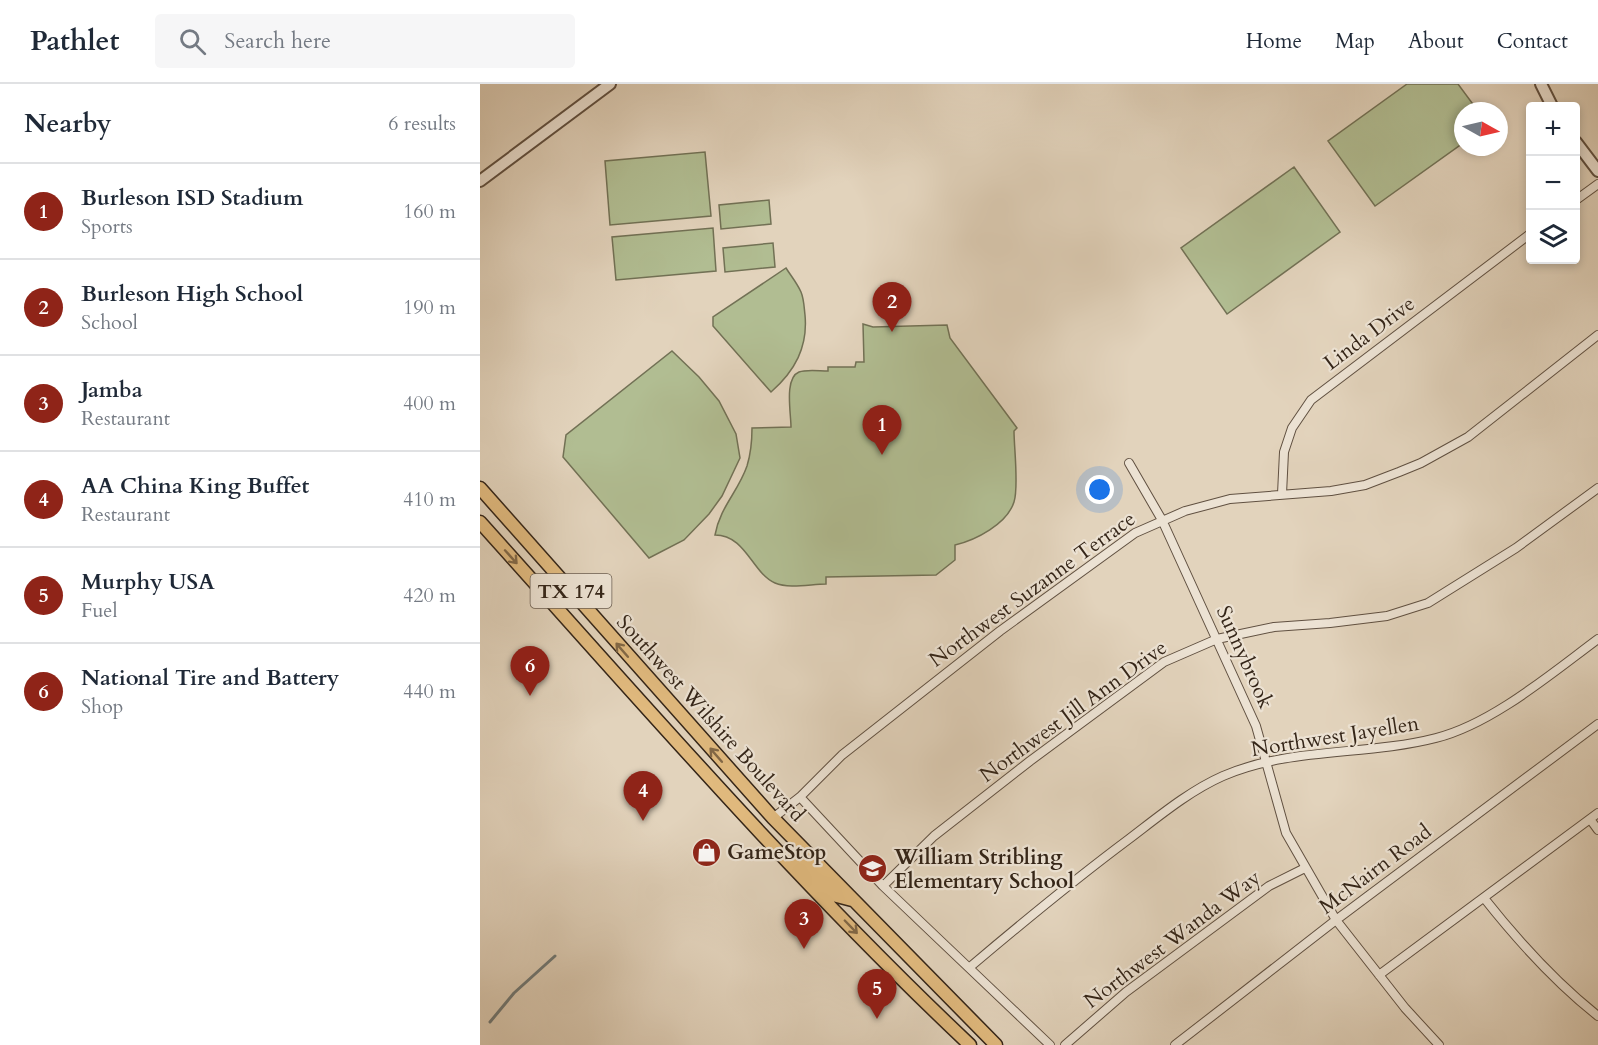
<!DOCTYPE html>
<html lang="en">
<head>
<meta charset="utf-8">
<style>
	body { margin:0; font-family:Cardo,serif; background:#f6f6f7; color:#1f2937 }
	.controls { position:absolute; right:18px; top:18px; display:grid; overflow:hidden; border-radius:6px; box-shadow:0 3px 9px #0003 }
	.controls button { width:54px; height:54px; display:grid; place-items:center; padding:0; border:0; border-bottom:2px solid #e0e1e3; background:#fff; color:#1f2937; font:30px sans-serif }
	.compass { position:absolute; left:974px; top:18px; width:54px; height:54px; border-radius:50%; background:#fff; box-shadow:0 3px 9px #0003; rotate:98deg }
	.you { position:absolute; left:620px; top:406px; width:21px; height:21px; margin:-15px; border:4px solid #fff; border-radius:50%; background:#1a73e8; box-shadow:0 0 0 9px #1a73e833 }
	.badge { display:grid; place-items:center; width:39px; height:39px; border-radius:50%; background:#8f2418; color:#fff; font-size:20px; font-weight:700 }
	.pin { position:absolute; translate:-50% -50px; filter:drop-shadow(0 2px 3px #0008) }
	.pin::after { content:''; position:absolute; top:32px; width:21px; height:18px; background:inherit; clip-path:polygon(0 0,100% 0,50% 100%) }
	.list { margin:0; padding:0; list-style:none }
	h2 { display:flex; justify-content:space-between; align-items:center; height:78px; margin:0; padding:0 24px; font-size:26px }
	h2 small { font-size:20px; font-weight:400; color:#747a83 }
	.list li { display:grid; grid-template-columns:39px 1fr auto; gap:18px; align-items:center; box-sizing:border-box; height:96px; padding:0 24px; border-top:2px solid #e0e1e3 }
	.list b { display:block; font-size:22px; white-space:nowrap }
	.list p { margin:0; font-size:20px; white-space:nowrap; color:#747a83 }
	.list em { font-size:20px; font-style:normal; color:#747a83 }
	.icon { flex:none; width:33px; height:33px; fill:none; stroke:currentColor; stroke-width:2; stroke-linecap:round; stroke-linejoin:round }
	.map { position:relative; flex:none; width:1118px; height:961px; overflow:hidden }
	header { display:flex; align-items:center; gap:36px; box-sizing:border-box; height:84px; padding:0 30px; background:#fff; border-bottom:2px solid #e0e1e3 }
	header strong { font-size:28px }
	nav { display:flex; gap:33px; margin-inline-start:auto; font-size:21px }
	.search { width:420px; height:54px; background:#f6f6f7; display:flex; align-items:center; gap:15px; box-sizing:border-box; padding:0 21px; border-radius:6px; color:#747a83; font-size:22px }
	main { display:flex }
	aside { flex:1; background:#fff }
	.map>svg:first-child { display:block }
	.green { fill:#b1bd92; stroke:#727155; stroke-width:1.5 }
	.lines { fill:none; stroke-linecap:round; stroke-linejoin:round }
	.stream { stroke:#717b7a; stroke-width:3 }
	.minor-casing { stroke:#605041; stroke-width:10 }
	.tertiary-casing { stroke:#605041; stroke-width:14 }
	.primary-casing { stroke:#342518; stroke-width:15 }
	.minor { stroke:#ece2d3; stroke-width:8 }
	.tertiary { stroke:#ece2d3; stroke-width:10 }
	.primary { stroke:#e1ba7e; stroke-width:12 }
	.oneway { stroke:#826846 }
	.labels { text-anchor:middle; stroke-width:4.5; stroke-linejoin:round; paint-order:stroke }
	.shield { fill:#ece2d3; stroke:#6b5e50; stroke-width:1.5 }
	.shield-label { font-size:20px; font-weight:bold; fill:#342518 }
	.street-label { font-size:21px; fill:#342518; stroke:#ece2d3 }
	.poi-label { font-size:21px; font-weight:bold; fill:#342518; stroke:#ece2d3; text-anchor:start }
</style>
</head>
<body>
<header>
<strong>Pathlet</strong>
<div class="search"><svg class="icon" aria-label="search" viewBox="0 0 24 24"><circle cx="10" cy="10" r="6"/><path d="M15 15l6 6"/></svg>Search here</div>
<nav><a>Home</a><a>Map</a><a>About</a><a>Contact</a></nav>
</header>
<main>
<aside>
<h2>Nearby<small>6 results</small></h2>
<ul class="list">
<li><span class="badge">1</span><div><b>Burleson ISD Stadium</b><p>Sports</p></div><em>160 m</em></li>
<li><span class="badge">2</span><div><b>Burleson High School</b><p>School</p></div><em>190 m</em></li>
<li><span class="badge">3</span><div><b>Jamba</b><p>Restaurant</p></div><em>400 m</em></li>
<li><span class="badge">4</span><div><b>AA China King Buffet</b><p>Restaurant</p></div><em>410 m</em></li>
<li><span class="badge">5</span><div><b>Murphy USA</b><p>Fuel</p></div><em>420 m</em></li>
<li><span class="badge">6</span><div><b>National Tire and Battery</b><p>Shop</p></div><em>440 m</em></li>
</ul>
</aside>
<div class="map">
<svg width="1118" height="961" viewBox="0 0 1118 961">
	<rect width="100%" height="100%" fill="#e2d3bc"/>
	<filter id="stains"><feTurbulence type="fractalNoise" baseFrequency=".00333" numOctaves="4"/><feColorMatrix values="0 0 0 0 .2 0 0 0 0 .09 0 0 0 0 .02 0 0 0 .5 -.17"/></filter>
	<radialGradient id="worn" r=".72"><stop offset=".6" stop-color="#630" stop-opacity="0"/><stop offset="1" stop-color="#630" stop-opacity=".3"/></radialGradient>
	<path class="green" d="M927,0H978L998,27H983V59L895,122L848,57Z
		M225,68L231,132L130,141L125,77Z
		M814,83L860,148L747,230L701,164Z
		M289,116L291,140L241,145L239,121Z
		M233,144L236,187L136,196L132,153Z
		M293,159L295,183L245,188L243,164Z
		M306,184C311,192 317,199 321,208C324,215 324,223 325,231C328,263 315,287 291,308L233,242V233Z
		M383,240L393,243L467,241L470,254L537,344L534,347C534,364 539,403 534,418C527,440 496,456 475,461V476L456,491L346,493V500C331,500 309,505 295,499C272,489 266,451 235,451C240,423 258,408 267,382C271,369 272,357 272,344L311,343C311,329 304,294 319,288C327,285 339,287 348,287V283H375L376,278H384Z
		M192,267L219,293L239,317L256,350L260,374L242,412L229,430L204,456L169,474L83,373L86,351Z"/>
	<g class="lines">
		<path class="stream" d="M10,938L34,909L75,872"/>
		<defs>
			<path id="minor" d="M1096,116L1118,100
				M649,379L682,436L776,642L806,749L856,836L925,924L959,961
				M802,410L804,368L812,344L831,316L1050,150
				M320,713L403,802L570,961
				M293,734L320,713L362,671L520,547L655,449L705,427L750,415L851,407L885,401L919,388L941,379L988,353L1118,251
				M1110,735L1118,746
				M403,802L454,752L550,677L684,578L737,555L794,543L850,539L907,532L948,519L1036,464L1118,404
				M1004,814C1038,857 1075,898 1118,932
				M490,883C542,839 594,796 649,755C678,733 709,707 743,692C810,663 886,672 956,654C1012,640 1072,589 1118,555
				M899,891L1118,729
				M585,961L646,908L789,802L825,784
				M695,961L856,836L1118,640"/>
			<path id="tertiary" d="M1061,0L1072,22
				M1096,58L1118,87
				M0,97L130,0"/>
			<path id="primary" d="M0,404L293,734L516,961
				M0,438C160,616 316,797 490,961
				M301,771L307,768L315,771L353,811L372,816"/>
		</defs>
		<use href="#minor" class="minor-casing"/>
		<use href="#tertiary" class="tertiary-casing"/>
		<use href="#primary" class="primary-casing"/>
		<use href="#minor" class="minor"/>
		<use href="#tertiary" class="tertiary"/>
		<use href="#primary" class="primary"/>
	</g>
	<defs><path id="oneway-shaft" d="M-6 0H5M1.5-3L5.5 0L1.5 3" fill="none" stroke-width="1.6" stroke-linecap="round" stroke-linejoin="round" transform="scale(1.5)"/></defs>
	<g class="oneway">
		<use href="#oneway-shaft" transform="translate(31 473) rotate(48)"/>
		<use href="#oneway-shaft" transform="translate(142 566) rotate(-131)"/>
		<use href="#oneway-shaft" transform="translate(236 671) rotate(-131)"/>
		<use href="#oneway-shaft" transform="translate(371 843) rotate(46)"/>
	</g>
	<defs>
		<symbol id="shop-disc" viewBox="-11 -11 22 22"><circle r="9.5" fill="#8f2418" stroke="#ece2d3"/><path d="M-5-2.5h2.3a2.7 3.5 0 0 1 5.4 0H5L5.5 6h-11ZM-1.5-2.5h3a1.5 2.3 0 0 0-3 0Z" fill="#fff"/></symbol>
		<symbol id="school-disc" viewBox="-11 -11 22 22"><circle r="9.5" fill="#8f2418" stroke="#ece2d3"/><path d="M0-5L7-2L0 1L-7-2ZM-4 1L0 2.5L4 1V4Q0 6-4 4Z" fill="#fff"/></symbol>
	</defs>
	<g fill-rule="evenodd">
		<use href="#shop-disc" x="210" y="752" width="33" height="33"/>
		<use href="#school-disc" x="376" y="768" width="33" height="33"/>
	</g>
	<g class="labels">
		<rect class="shield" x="50.5" y="490" width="81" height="34" rx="4.5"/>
		<g class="shield-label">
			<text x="91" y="514">TX 174</text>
		</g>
		<g class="street-label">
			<text transform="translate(889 249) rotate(-37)" y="7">Linda Drive</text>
			<text transform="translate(552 505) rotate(-36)" y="7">Northwest Suzanne Terrace</text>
			<text transform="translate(765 573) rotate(66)" y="7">Sunnybrook</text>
			<text transform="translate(593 627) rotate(-36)" y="7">Northwest Jill Ann Drive</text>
			<text transform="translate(231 634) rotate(48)" y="7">Southwest Wilshire Boulevard</text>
			<text transform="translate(855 652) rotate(-9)" y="7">Northwest Jayellen</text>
			<text transform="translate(895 785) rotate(-37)" y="7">McNairn Road</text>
			<text transform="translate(692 855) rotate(-37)" y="7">Northwest Wanda Way</text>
		</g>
		<g class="poi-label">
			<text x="247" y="775">GameStop</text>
			<text x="414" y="780">William Stribling<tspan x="414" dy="24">Elementary School</tspan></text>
		</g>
	</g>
	<rect width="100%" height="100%" filter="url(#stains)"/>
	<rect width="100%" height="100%" fill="url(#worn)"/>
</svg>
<div class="controls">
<button>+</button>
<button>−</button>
<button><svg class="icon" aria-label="layers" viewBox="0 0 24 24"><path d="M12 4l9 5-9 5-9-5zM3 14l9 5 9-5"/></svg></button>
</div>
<svg class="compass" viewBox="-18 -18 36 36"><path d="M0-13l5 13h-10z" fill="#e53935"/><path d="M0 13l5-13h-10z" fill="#747a83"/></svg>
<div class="you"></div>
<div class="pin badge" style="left:402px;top:371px">1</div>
<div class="pin badge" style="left:412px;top:248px">2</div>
<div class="pin badge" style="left:324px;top:865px">3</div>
<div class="pin badge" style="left:163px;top:737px">4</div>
<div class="pin badge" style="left:397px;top:935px">5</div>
<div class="pin badge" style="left:50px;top:612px">6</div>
</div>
</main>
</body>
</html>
